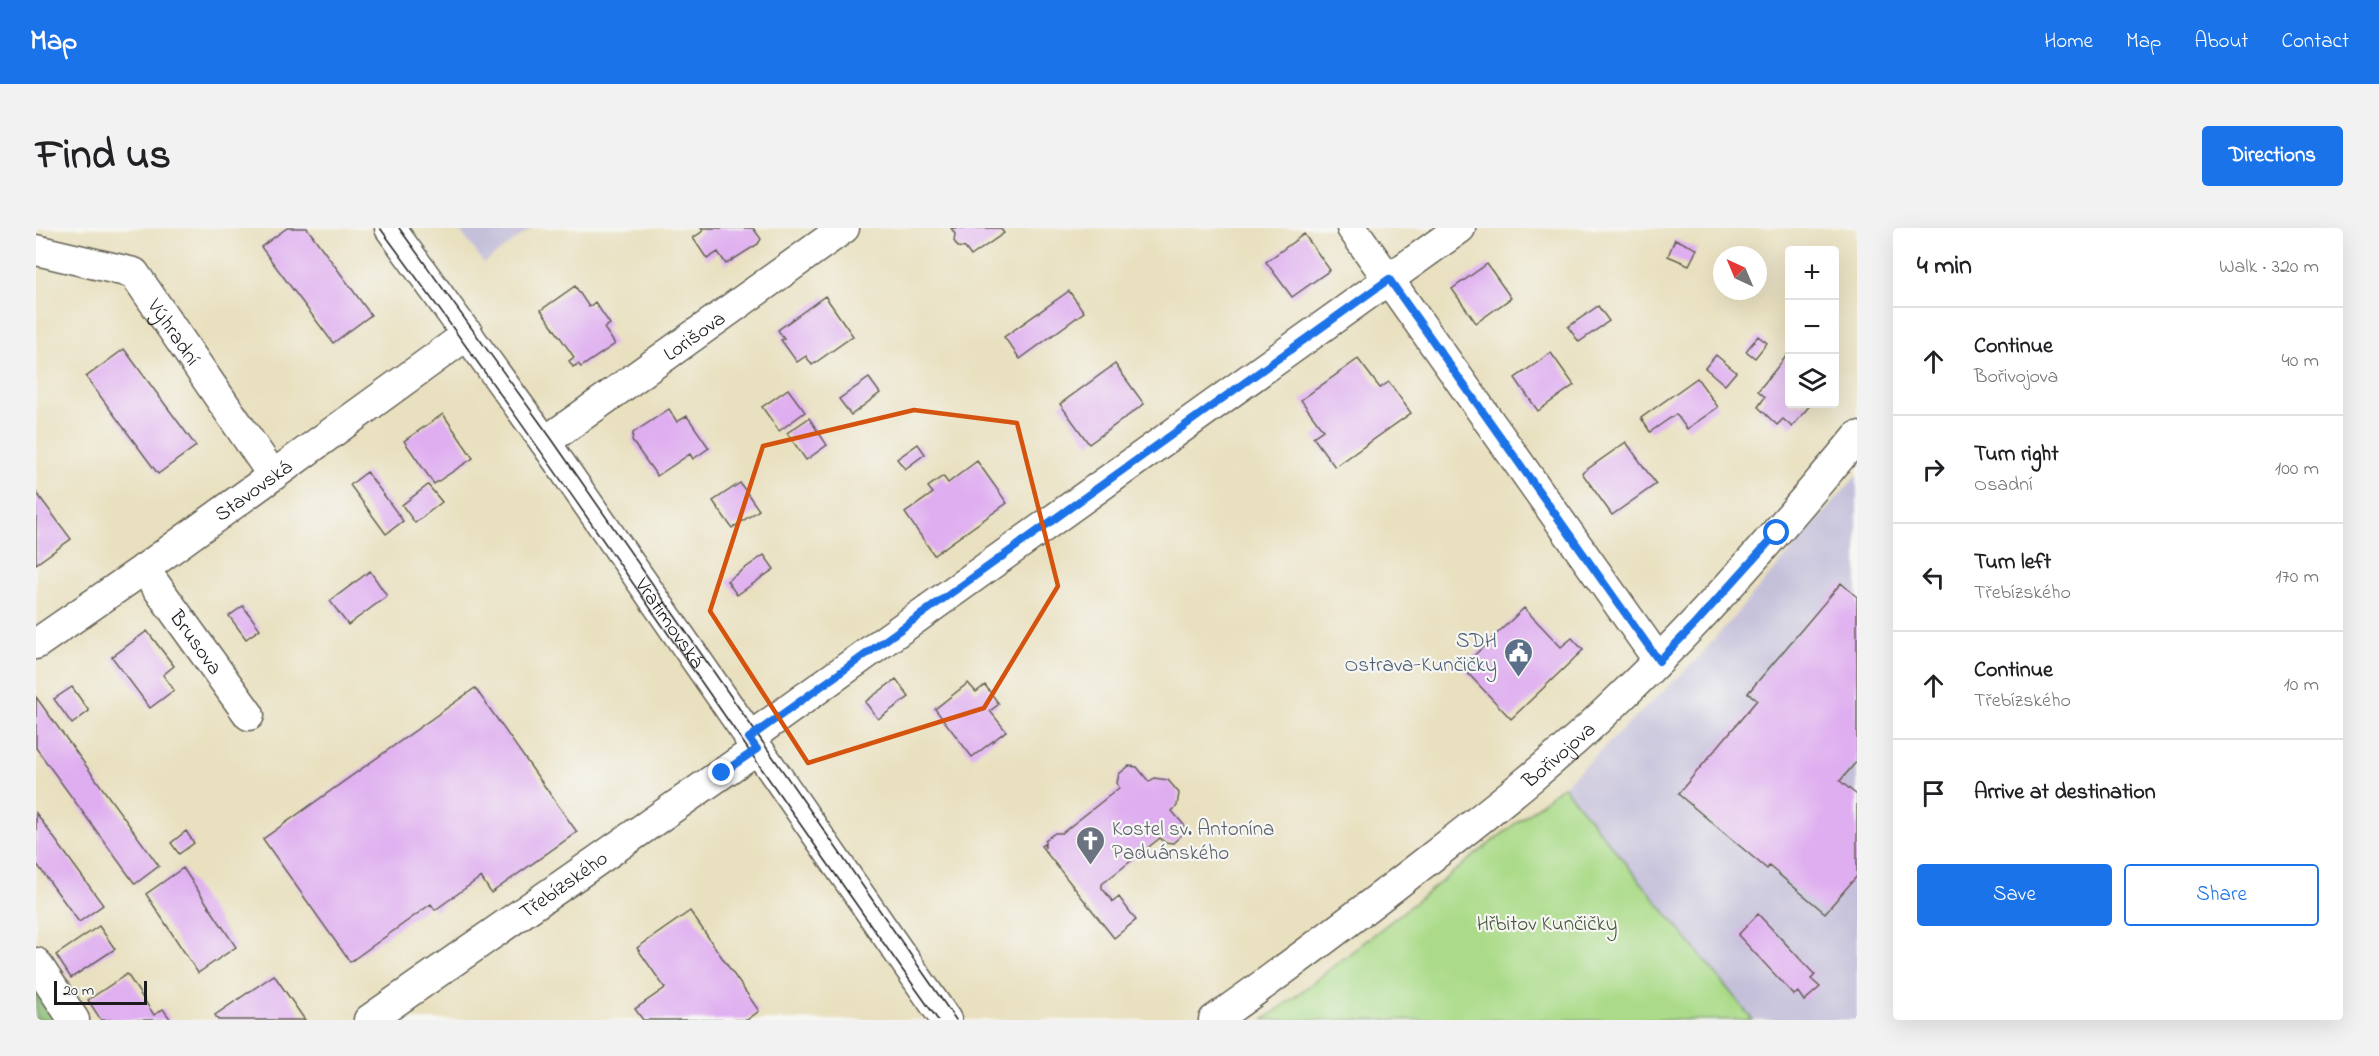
<!DOCTYPE html>
<html lang="en">
<head>
<meta charset="utf-8">
<style>
	body { margin:0; font-family:"Indie Flower",sans-serif; background:#f2f2f2; color:#202124 }
	.controls { position:absolute; right:18px; top:18px; display:grid; overflow:hidden; border-radius:6px; box-shadow:0 6px 24px #0002 }
	.controls button { width:54px; height:54px; display:grid; place-items:center; padding:0; border:0; border-bottom:2px solid #e0e0e0; background:#fff; color:#202124; font:30px sans-serif }
	.compass { position:absolute; left:1677px; top:18px; width:54px; height:54px; border-radius:50%; background:#fff; box-shadow:0 6px 24px #0002; rotate:316deg }
	.scale { position:absolute; left:18px; bottom:15px; width:93px; box-sizing:border-box; padding-left:6px; border:3px solid #1c1c1c; border-top:0; font-size:16px; line-height:21px; white-space:nowrap; color:#1c1c1c; -webkit-text-stroke:4px #f6f6f2; paint-order:stroke }
	.stop { position:absolute; width:18px; height:18px; margin:-14px; border:4px solid #1a73e8; border-radius:50%; background:#fff }
	.stop.end { background:#1a73e8; border-color:#fff; box-shadow:0 2px 6px #0008 }
	.list { margin:0; padding:0; list-style:none }
	h2 { display:flex; justify-content:space-between; align-items:center; height:78px; margin:0; padding:0 24px; font-size:26px }
	h2 small { font-size:20px; font-weight:400; color:#757577 }
	.list li { display:grid; grid-template-columns:39px 1fr auto; gap:18px; align-items:center; box-sizing:border-box; height:108px; padding:0 24px; border-top:2px solid #e0e0e0 }
	.list b { display:block; font-size:22px; white-space:nowrap }
	.list p { margin:0; font-size:20px; white-space:nowrap; color:#757577 }
	.list em { font-size:20px; font-style:normal; color:#757577 }
	.actions { display:flex; gap:12px; padding:18px 24px }
	.actions a { flex:1; padding:14px 0; border:2px solid #1a73e8; border-radius:6px; text-align:center; font-size:21px; color:#1a73e8 }
	.actions .main { background:#1a73e8; color:#fff }
	.icon { flex:none; width:33px; height:33px; fill:none; stroke:currentColor; stroke-width:2; stroke-linecap:round; stroke-linejoin:round }
	.map { position:relative; flex:none; width:1821px; height:792px; overflow:hidden; border-radius:6px }
	header { display:flex; align-items:center; gap:36px; box-sizing:border-box; height:84px; padding:0 30px; background:#1a73e8; color:#fff }
	header strong { font-size:28px }
	nav { display:flex; gap:33px; margin-inline-start:auto; font-size:21px }
	.intro { display:flex; align-items:center; justify-content:space-between; box-sizing:border-box; height:144px; padding:0 36px }
	h1 { margin:0; font-size:42px }
	.button { padding:15px 27px; border-radius:6px; background:#1a73e8; color:#fff; font-size:21px; font-weight:700 }
	main { display:flex; gap:36px; padding:0 36px }
	aside { flex:1; background:#fff; border-radius:6px; box-shadow:0 6px 24px #0002 }
	.map>svg:first-child { display:block }
	.industrial { fill:#c5c0da }
	.green { fill:#abdb89; stroke:#647c52; stroke-width:1.5 }
	.forest { fill:#88bb75; stroke:#526c48; stroke-width:1.5 }
	.building { fill:#dfaef0 }
	.lines { fill:none; stroke-linecap:round; stroke-linejoin:round }
	.minor-casing { stroke:#646155; stroke-width:33 }
	.minor { stroke:#fff; stroke-width:30 }
	.tram { stroke:#1c1c1c; stroke-width:1.5 }
	.route { stroke:#1a73e8; stroke-width:8 }
	.marked { fill:none; stroke:#d4530e; stroke-width:4.5; stroke-linejoin:round }
	.labels { text-anchor:middle; stroke-width:4.5; stroke-linejoin:round; paint-order:stroke }
	.street-label { font-size:21px; fill:#1c1c1c; stroke:#f6f6f2 }
	.service-label { font-size:21px; fill:#4e5e75; stroke:#f6f6f2; text-anchor:end }
	.worship-label { font-size:21px; fill:#5b616d; stroke:#f6f6f2; text-anchor:start }
	.park-label { font-size:21px; fill:#47553d; stroke:#f6f6f2 }
</style>
</head>
<body>
<header>
<strong>Map</strong>
<nav><a>Home</a><a>Map</a><a>About</a><a>Contact</a></nav>
</header>
<div class="intro"><h1>Find us</h1><a class="button">Directions</a></div>
<main>
<div class="map">
<svg width="1821" height="792" viewBox="0 0 1821 792">
	<rect width="100%" height="100%" fill="#f6f6f2"/>
	<filter id="ink" filterUnits="userSpaceOnUse"><feTurbulence type="fractalNoise" baseFrequency=".0167" numOctaves="2"/><feDisplacementMap in="SourceGraphic" scale="12" xChannelSelector="R" yChannelSelector="G"/><feConvolveMatrix kernelMatrix="1 2 1 2 8 2 1 2 1" color-interpolation-filters="sRGB"/></filter>
	<filter id="wash" filterUnits="userSpaceOnUse"><feTurbulence type="fractalNoise" baseFrequency=".008" numOctaves="4" result="noise"/><feDisplacementMap in="SourceGraphic" scale="24" xChannelSelector="R" yChannelSelector="G"/><feGaussianBlur stdDeviation="1.35" result="paint"/><feColorMatrix in="noise" values="0 0 0 0 0 0 0 0 0 0 0 0 0 0 0 0 0 1.4 0 .05"/><feComposite in="paint" operator="in"/></filter>
	<g filter="url(#wash)">
		<rect width="100%" height="100%" fill="#e9e0bf"/>
		<path class="industrial" d="M422,0H496L448,35Z
			M1821,247V792H1717L1527,558L1661,431Z"/>
		<path class="green" d="M1527,558L1717,792H1227L1252,774Z"/>
		<path class="forest" d="M0,746L31,792H0Z"/>
		<g id="blocks">
			<path class="building" d="M251,0H271L335,87L297,115L225,19Z
				M665,0H717L725,11L722,16L690,36L682,24L671,31L657,10L667,3Z
				M915,0H964L968,5L935,28L929,20L922,19L918,13L919,6Z
				M1268,6L1294,42L1256,69L1230,34Z
				M1639,11L1661,21L1653,37L1632,28Z
				M1451,36L1475,70L1440,95L1416,61Z
				M539,58L553,79L559,74L574,96L568,100L579,116L545,139L542,136L537,139L533,133L538,129L505,82Z
				M1033,63L1048,84L984,131L968,109Z
				M789,68L817,108L776,137L770,128L761,134L745,112L748,111L742,102Z
				M1562,78L1573,93L1543,114L1532,99Z
				M1722,108L1731,115L1719,130L1710,123Z
				M88,121L160,218L122,246L50,149Z
				M1515,125L1538,157L1502,183L1479,150Z
				M1752,126L1754,176H1775L1756,199L1747,191L1741,197L1722,179L1729,169L1722,163Z
				M1680,127L1700,144L1689,157L1669,140Z
				M1322,131L1344,160L1353,154L1375,185L1299,239L1277,209L1287,202L1265,172Z
				M1079,136L1108,176L1053,216L1024,176Z
				M833,150L844,165L815,187L803,171Z
				M1661,150L1682,179L1651,201L1640,186L1614,204L1605,190Z
				M752,161L769,184L743,203L726,179Z
				M633,181L641,194L651,188L673,220L657,231L654,226L621,248L596,213L597,205Z
				M407,186L437,230L398,256L368,213Z
				M773,190L791,217L770,232L751,205Z
				M1590,214L1620,256L1576,287L1546,245Z
				M882,216L889,226L869,241L861,231Z
				M941,233L971,275L898,327L869,285L897,265L892,259L907,248L912,255Z
				M331,244L367,293L350,306L314,257Z
				M704,255L723,282L696,300L677,273Z
				M392,257L406,274L379,295L366,277Z
				M0,264L35,311L0,336Z
				M728,327L738,341L701,367L691,353Z
				M334,343L351,368L312,397L294,373Z
				M1805,355L1821,369V533L1804,553L1821,567V648L1789,685L1733,638L1731,641L1642,566L1721,472L1712,465Z
				M207,378L224,401L210,411L193,388Z
				M1488,380L1525,419L1536,410L1547,422L1475,491L1426,439Z
				M111,403L138,438L127,447L138,462L114,480L76,429Z
				M860,451L873,469L842,491L829,474Z
				M932,455L940,464L949,457L963,476L954,483L970,503L936,529L899,481Z
				M36,459L53,483L36,496L18,471Z
				M439,460L541,604L455,665L445,649L399,682L395,676L314,734L227,611Z
				M0,469L123,638L99,656L0,520Z
				M1093,538L1101,539L1113,554L1118,550L1132,552L1143,565L1141,578L1136,583L1148,597L1147,606L1137,615L1128,614L1124,610L1066,656V660L1077,674L1083,669L1100,692L1078,710L1005,618L1008,616L1009,620V612L1019,605H1026L1083,560L1081,555L1083,546Z
				M0,585L67,677L43,694L0,635Z
				M150,603L158,615L143,626L135,615Z
				M147,640L200,719L162,745L110,666Z
				M654,683L723,783L711,792H607L599,781L629,760L601,720Z
				M1722,686L1779,747L1775,751L1784,759L1768,773L1762,764L1758,767L1702,707Z
				M63,698L79,721L35,750L20,727Z
				M91,746L118,787L127,781L135,792H65L52,772Z
				M238,747L269,792H182L179,787Z"/>
		</g>
	</g>
	<g filter="url(#ink)">
		<use href="#blocks" fill-opacity="0" stroke="#646155" stroke-width="1.5"/>
		<g class="lines">
			<defs>
				<g id="minor">
					<path id="s1" d="M354,0L509,214L910,792"/>
					<path d="M1316,0L1623,433"/>
					<path id="s2" d="M0,22L98,45L236,246"/>
					<path id="s3" d="M509,214L808,0"/>
					<path id="s4" d="M108,341L213,487"/>
					<path id="s5" d="M0,416L108,341L432,106"/>
					<path d="M713,510L1424,0"/>
					<path d="M0,735L38,792"/>
					<path id="s6" d="M333,792L721,521"/>
					<path id="s7" d="M1178,792C1252,740 1324,685 1396,629C1460,579 1525,528 1583,471C1669,389 1745,300 1821,209"/>
				</g>
			</defs>
			<use href="#minor" class="minor-casing"/>
			<use href="#minor" class="minor"/>
			<path class="tram" d="M344,0C536,260 714,529 902,792
				M363,0L515,210L920,792"/>
		</g>
	</g>
	<g class="lines" filter="url(#ink)">
		<path class="route" d="M686,545L721,521L713,510L720,505L1353,51L1623,433L1659,396L1741,305"/>
	</g>
	<path class="marked" d="M878,182L981,195L1022,358L948,480L772,535L674,383L727,218Z"/>
	<defs>
		<symbol id="civic-pin" viewBox="-11 -11 22 30"><path d="M0 17L-7.5 6A9.5 9.5 0 1 1 7.5 6Z" fill="#5c6f8a" stroke="#f6f6f2"/><path d="M-.6-6.5H3V-4.5H.6V-3L4-1V1h2V6H-6V1h2V-1L-.6-3ZM-1.2 2.5V6h2.4V2.5Z" fill="#fff"/></symbol>
		<symbol id="church-pin" viewBox="-11 -11 22 30"><path d="M0 17L-7.5 6A9.5 9.5 0 1 1 7.5 6Z" fill="#6b7280" stroke="#f6f6f2"/><path d="M-1.2-6h2.4v3.5h3.3v2.4h-3.3V6h-2.4V-.1h-3.3v-2.4h3.3Z" fill="#fff"/></symbol>
	</defs>
	<g fill-rule="evenodd">
		<use href="#civic-pin" x="1466" y="408" width="33" height="45"/>
		<use href="#church-pin" x="1038" y="596" width="33" height="45"/>
	</g>
	<g class="labels">
		<g class="street-label">
			<text dy="7" stroke="none"><textPath href="#s2" startOffset="172">Výhradní</textPath></text>
			<text dy="7" stroke="none"><textPath href="#s3" startOffset="183">Lorišova</textPath></text>
			<text dy="7" stroke="none"><textPath href="#s5" startOffset="266">Stavovská</textPath></text>
			<text dy="7" stroke="none"><textPath href="#s1" startOffset="484">Vratimovská</textPath></text>
			<text dy="7" stroke="none"><textPath href="#s4" startOffset="90">Brusova</textPath></text>
			<text dy="7" stroke="none"><textPath href="#s7" startOffset="435">Bořivojova</textPath></text>
			<text dy="7" stroke="none"><textPath href="#s6" startOffset="237">Třebízského</textPath></text>
		</g>
		<g class="service-label">
			<text x="1461" y="419">SDH<tspan x="1461" dy="24">Ostrava-Kunčičky</tspan></text>
		</g>
		<g class="worship-label">
			<text x="1076" y="607">Kostel sv. Antonína<tspan x="1076" dy="24">Paduánského</tspan></text>
		</g>
		<g class="park-label">
			<text x="1511" y="702">Hřbitov Kunčičky</text>
		</g>
	</g>
</svg>
<div class="controls">
<button>+</button>
<button>−</button>
<button><svg class="icon" aria-label="layers" viewBox="0 0 24 24"><path d="M12 4l9 5-9 5-9-5zM3 14l9 5 9-5"/></svg></button>
</div>
<svg class="compass" viewBox="-18 -18 36 36"><path d="M0-13l5 13h-10z" fill="#e53935"/><path d="M0 13l5-13h-10z" fill="#757577"/></svg>
<div class="scale">20 m</div>
<div class="stop" style="left:1741px;top:305px"></div>
<div class="stop end" style="left:686px;top:545px"></div>
</div>
<aside>
<h2>4 min<small>Walk · 320 m</small></h2>
<ul class="list">
<li><svg class="icon" aria-label="ahead" viewBox="0 0 24 24"><path d="M12 20V5M6 11l6-6 6 6"/></svg><div><b>Continue</b><p>Bořivojova</p></div><em>40 m</em></li>
<li><svg class="icon" aria-label="right" viewBox="0 0 24 24"><path d="M7 20v-9h11M14 6l5 5-5 5"/></svg><div><b>Turn right</b><p>Osadní</p></div><em>100 m</em></li>
<li><svg class="icon" aria-label="left" viewBox="0 0 24 24"><path d="M17 20v-9H6M10 6l-5 5 5 5"/></svg><div><b>Turn left</b><p>Třebízského</p></div><em>170 m</em></li>
<li><svg class="icon" aria-label="ahead" viewBox="0 0 24 24"><path d="M12 20V5M6 11l6-6 6 6"/></svg><div><b>Continue</b><p>Třebízského</p></div><em>10 m</em></li>
<li><svg class="icon" aria-label="arrive" viewBox="0 0 24 24"><path d="M6 21V4h12l-3 4 3 4H6"/></svg><div><b>Arrive at destination</b></div></li>
</ul>
<div class="actions"><a class="main">Save</a><a>Share</a></div>
</aside>
</main>
</body>
</html>
